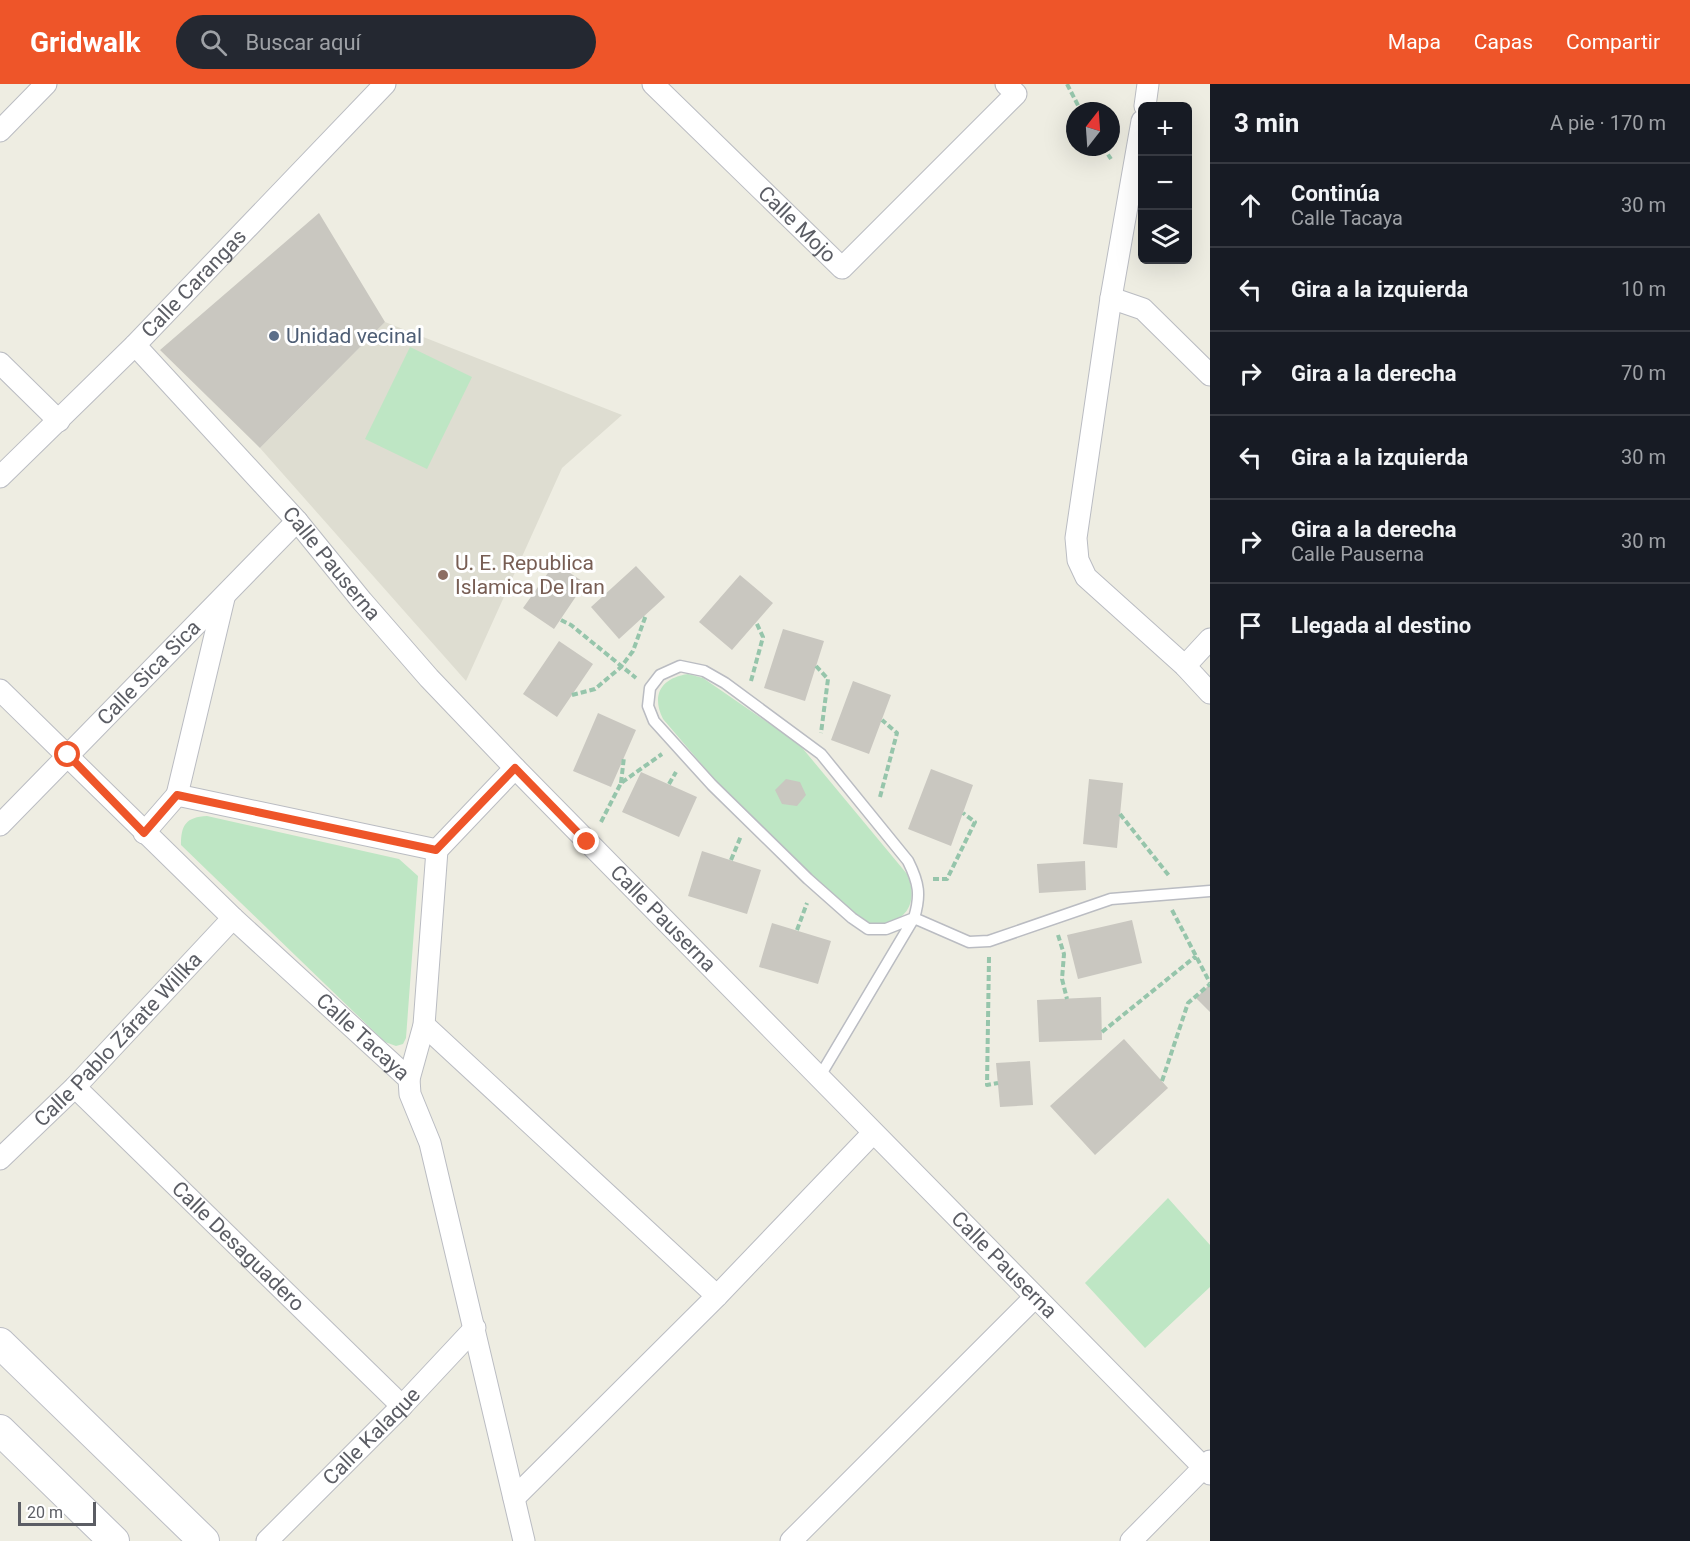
<!DOCTYPE html>
<html lang="es">
<head>
<meta charset="utf-8">
<style>
	body { margin:0; font-family:Roboto,sans-serif; background:#242831; color:#f1f3f6 }
	.controls { position:absolute; right:18px; top:18px; display:grid; overflow:hidden; border-radius:9px; box-shadow:0 6px 24px #0002 }
	.controls button { width:54px; height:54px; display:grid; place-items:center; padding:0; border:0; border-bottom:2px solid #363941; background:#171b24; color:#f1f3f6; font:30px sans-serif }
	.compass { position:absolute; left:1066px; top:18px; width:54px; height:54px; border-radius:50%; background:#171b24; box-shadow:0 6px 24px #0002; rotate:17deg }
	.scale { position:absolute; left:18px; bottom:15px; width:78px; box-sizing:border-box; padding-left:6px; border:3px solid #5b5d64; border-top:0; font-size:16px; line-height:21px; white-space:nowrap; color:#5b5d64; -webkit-text-stroke:4px #fff; paint-order:stroke }
	.stop { position:absolute; width:18px; height:18px; margin:-14px; border:4px solid #ee5529; border-radius:50%; background:#fff }
	.stop.end { background:#ee5529; border-color:#fff; box-shadow:0 2px 6px #0008 }
	.list { margin:0; padding:0; list-style:none }
	h2 { display:flex; justify-content:space-between; align-items:center; height:78px; margin:0; padding:0 24px; font-size:26px }
	h2 small { font-size:20px; font-weight:400; color:#9ea1a6 }
	.list li { display:grid; grid-template-columns:39px 1fr auto; gap:18px; align-items:center; box-sizing:border-box; height:84px; padding:0 24px; border-top:2px solid #363941 }
	.list b { display:block; font-size:22px; white-space:nowrap }
	.list p { margin:0; font-size:20px; white-space:nowrap; color:#9ea1a6 }
	.list em { font-size:20px; font-style:normal; color:#9ea1a6 }
	.icon { flex:none; width:33px; height:33px; fill:none; stroke:currentColor; stroke-width:2; stroke-linecap:round; stroke-linejoin:round }
	.map { position:relative; flex:none; width:1210px; height:1457px; overflow:hidden }
	header { display:flex; align-items:center; gap:36px; box-sizing:border-box; height:84px; padding:0 30px; background:#ee5529; color:#fff }
	header strong { font-size:28px }
	nav { display:flex; gap:33px; margin-inline-start:auto; font-size:21px }
	.search { width:420px; height:54px; background:#242831; display:flex; align-items:center; gap:15px; box-sizing:border-box; padding:0 21px; border-radius:33px; color:#9ea1a6; font-size:22px }
	main { display:flex }
	aside { flex:1; background:#171b24 }
	.map>svg:first-child { display:block }
	.education { fill:#deddd1 }
	.green { fill:#bee6c4 }
	.building { fill:#c9c7c0 }
	.lines { fill:none; stroke-linecap:round; stroke-linejoin:round }
	.service-casing { stroke:#babcc2; stroke-width:13 }
	.minor-casing { stroke:#babcc2; stroke-width:23 }
	.secondary-casing { stroke:#bbbdc4; stroke-width:32 }
	.path { stroke:#96c5ab; stroke-width:4; stroke-dasharray:6 3; stroke-linecap:butt }
	.service { stroke:#fff; stroke-width:10 }
	.minor { stroke:#fff; stroke-width:21 }
	.secondary { stroke:#fff; stroke-width:30 }
	.route { stroke:#ee5529; stroke-width:8 }
	.service-dot { fill:#5c6f8a; stroke:#fff; stroke-width:2 }
	.education-dot { fill:#8d6e63; stroke:#fff; stroke-width:2 }
	.labels { text-anchor:middle; stroke-width:6; stroke-linejoin:round; paint-order:stroke }
	.street-label { font-size:21px; fill:#5b5d64; stroke:#fff }
	.service-label { font-size:21px; fill:#4e5e75; stroke:#fff; text-anchor:start }
	.education-label { font-size:21px; fill:#785e54; stroke:#fff; text-anchor:start }
</style>
</head>
<body>
<header>
<strong>Gridwalk</strong>
<div class="search"><svg class="icon" aria-label="search" viewBox="0 0 24 24"><circle cx="10" cy="10" r="6"/><path d="M15 15l6 6"/></svg>Buscar aquí</div>
<nav><a>Mapa</a><a>Capas</a><a>Compartir</a></nav>
</header>
<main>
<div class="map">
<svg width="1210" height="1457" viewBox="0 0 1210 1457">
	<rect width="100%" height="100%" fill="#eeede2"/>
	<path class="education" d="M385,238L622,331L562,384L466,597L260,364Z"/>
	<path class="green" d="M410,263L472,293L427,385L365,355Z
		M688,590L703,594L799,660L907,790C916,809 913,831 890,839C884,842 873,840 866,840L792,775L733,717L663,635C651,611 661,594 688,590Z
		M207,732L399,775L418,792L406,954L403,960L396,962L385,958L181,761C181,741 186,733 207,732Z
		M1168,1114L1210,1161V1203L1145,1264L1085,1199Z"/>
	<path class="building" d="M319,129L385,238L260,364L160,266Z
		M555,479L585,499L554,545L523,524Z
		M636,482L665,513L619,555L591,523Z
		M740,491L773,519L732,566L699,538Z
		M783,545L824,557L805,617L764,604Z
		M559,557L593,580L557,633L523,610Z
		M853,597L891,611L869,670L831,656Z
		M598,629L636,646L611,703L573,687Z
		M931,685L973,701L951,762L908,745Z
		M641,688L697,713L679,753L622,728Z
		M786,695L800,698L806,711L797,722L782,720L775,706Z
		M1089,695L1123,699L1117,764L1083,760Z
		M702,767L761,786L747,830L688,812Z
		M1085,777L1086,806L1039,809L1037,780Z
		M1132,836L1142,879L1078,895L1067,851Z
		M772,839L831,857L818,900L759,883Z
		M1210,900V928L1196,914Z
		M1101,913L1102,956L1039,958L1037,916Z
		M1124,955L1168,1004L1095,1071L1050,1022Z
		M1030,977L1033,1021L1000,1023L996,979Z"/>
	<g class="lines">
		<defs>
			<path id="service" d="M680,582L704,587L725,599L821,670L908,777C919,799 921,811 914,834L886,845H868L852,834L808,795L712,701L654,637L648,622L650,604L660,591Z
				M820,992L914,834L969,858L989,857L1111,815L1210,807"/>
			<g id="minor">
				<path id="s1" d="M653,0L842,184L1016,10L1006,0"/>
				<path d="M1145,22L1148,0"/>
				<path d="M1142,37L1111,214L1076,454L1078,476L1086,493L1185,582L1210,609"/>
				<path d="M0,47L46,0"/>
				<path d="M1111,214L1143,225L1210,291"/>
				<path id="s2" d="M135,261L297,437L362,517L429,594L515,684L1210,1390"/>
				<path d="M0,279L59,337"/>
				<path id="s3" d="M0,393L135,261L385,0"/>
				<path d="M1185,582L1210,555"/>
				<path id="s4" d="M0,606L233,834L409,995L410,1010L430,1059L524,1457"/>
				<path d="M177,711L224,514"/>
				<path id="s5" d="M0,741L297,437"/>
				<path d="M144,749L177,711L437,766L515,684"/>
				<path d="M424,941L717,1212"/>
				<path d="M409,995L424,941L437,766"/>
				<path id="s6" d="M75,1003L402,1322"/>
				<path id="s7" d="M0,1075L75,1003L233,834"/>
				<path d="M514,1414L717,1212L873,1049"/>
				<path id="s8" d="M267,1457L402,1322L475,1244"/>
				<path d="M791,1457L1035,1213"/>
				<path d="M1131,1457L1210,1377"/>
			</g>
			<path id="secondary" d="M0,1259L204,1457
				M0,1346L114,1457"/>
		</defs>
		<use href="#service" class="service-casing"/>
		<use href="#minor" class="minor-casing"/>
		<use href="#secondary" class="secondary-casing"/>
		<path class="path" d="M1067,0L1081,27
			M1103,63L1111,75
			M561,536L571,541L636,594
			M816,582L828,595L821,649
			M751,597L763,553L756,538
			M572,611L595,605L621,583L633,567L646,531
			M621,699L624,673
			M669,700L676,688
			M880,713L897,649L882,636
			M1120,730L1170,793
			M601,738L621,699L662,670
			M731,776L741,752
			M933,795H947L975,738L963,729
			M1172,826L1210,899
			M797,846L807,819
			M1058,851L1064,870L1062,895L1067,915
			M989,873L987,1001L998,999
			M1102,948L1196,872
			M1162,997L1188,919L1210,900"/>
		<use href="#service" class="service"/>
		<use href="#minor" class="minor"/>
		<use href="#secondary" class="secondary"/>
	</g>
	<g class="lines">
		<path class="route" d="M68,671L144,749L177,711L436,766L515,684L587,758"/>
	</g>
	<circle class="service-dot" cx="274" cy="252" r="6"/>
	<circle class="education-dot" cx="443" cy="491" r="6"/>
	<g class="labels">
		<g class="street-label">
			<text dy="7" stroke="none"><textPath href="#s1" startOffset="201">Calle Mojo</textPath></text>
			<text dy="7" stroke="none"><textPath href="#s3" startOffset="274">Calle Carangas</textPath></text>
			<text dy="7" stroke="none"><textPath href="#s2" startOffset="294">Calle Pauserna</textPath></text>
			<text dy="7" stroke="none"><textPath href="#s5" startOffset="213">Calle Sica Sica</textPath></text>
			<text dy="7" stroke="none"><textPath href="#s2" startOffset="780">Calle Pauserna</textPath></text>
			<text dy="7" stroke="none"><textPath href="#s4" startOffset="502">Calle Tacaya</textPath></text>
			<text dy="7" stroke="none"><textPath href="#s7" startOffset="168">Calle Pablo Zárate Willka</textPath></text>
			<text dy="7" stroke="none"><textPath href="#s6" startOffset="228">Calle Desaguadero</textPath></text>
			<text dy="7" stroke="none"><textPath href="#s2" startOffset="1266">Calle Pauserna</textPath></text>
			<text dy="7" stroke="none"><textPath href="#s8" startOffset="148">Calle Kalaque</textPath></text>
		</g>
		<g class="service-label">
			<text x="286" y="259">Unidad vecinal</text>
		</g>
		<g class="education-label">
			<text x="455" y="486">U. E. Republica<tspan x="455" dy="24">Islamica De Iran</tspan></text>
		</g>
	</g>
</svg>
<div class="controls">
<button>+</button>
<button>−</button>
<button><svg class="icon" aria-label="layers" viewBox="0 0 24 24"><path d="M12 4l9 5-9 5-9-5zM3 14l9 5 9-5"/></svg></button>
</div>
<svg class="compass" viewBox="-18 -18 36 36"><path d="M0-13l5 13h-10z" fill="#e53935"/><path d="M0 13l5-13h-10z" fill="#9ea1a6"/></svg>
<div class="scale">20 m</div>
<div class="stop" style="left:68px;top:671px"></div>
<div class="stop end" style="left:587px;top:758px"></div>
</div>
<aside>
<h2>3 min<small>A pie · 170 m</small></h2>
<ul class="list">
<li><svg class="icon" aria-label="ahead" viewBox="0 0 24 24"><path d="M12 20V5M6 11l6-6 6 6"/></svg><div><b>Continúa</b><p>Calle Tacaya</p></div><em>30 m</em></li>
<li><svg class="icon" aria-label="left" viewBox="0 0 24 24"><path d="M17 20v-9H6M10 6l-5 5 5 5"/></svg><div><b>Gira a la izquierda</b></div><em>10 m</em></li>
<li><svg class="icon" aria-label="right" viewBox="0 0 24 24"><path d="M7 20v-9h11M14 6l5 5-5 5"/></svg><div><b>Gira a la derecha</b></div><em>70 m</em></li>
<li><svg class="icon" aria-label="left" viewBox="0 0 24 24"><path d="M17 20v-9H6M10 6l-5 5 5 5"/></svg><div><b>Gira a la izquierda</b></div><em>30 m</em></li>
<li><svg class="icon" aria-label="right" viewBox="0 0 24 24"><path d="M7 20v-9h11M14 6l5 5-5 5"/></svg><div><b>Gira a la derecha</b><p>Calle Pauserna</p></div><em>30 m</em></li>
<li><svg class="icon" aria-label="arrive" viewBox="0 0 24 24"><path d="M6 21V4h12l-3 4 3 4H6"/></svg><div><b>Llegada al destino</b></div></li>
</ul>
</aside>
</main>
</body>
</html>
